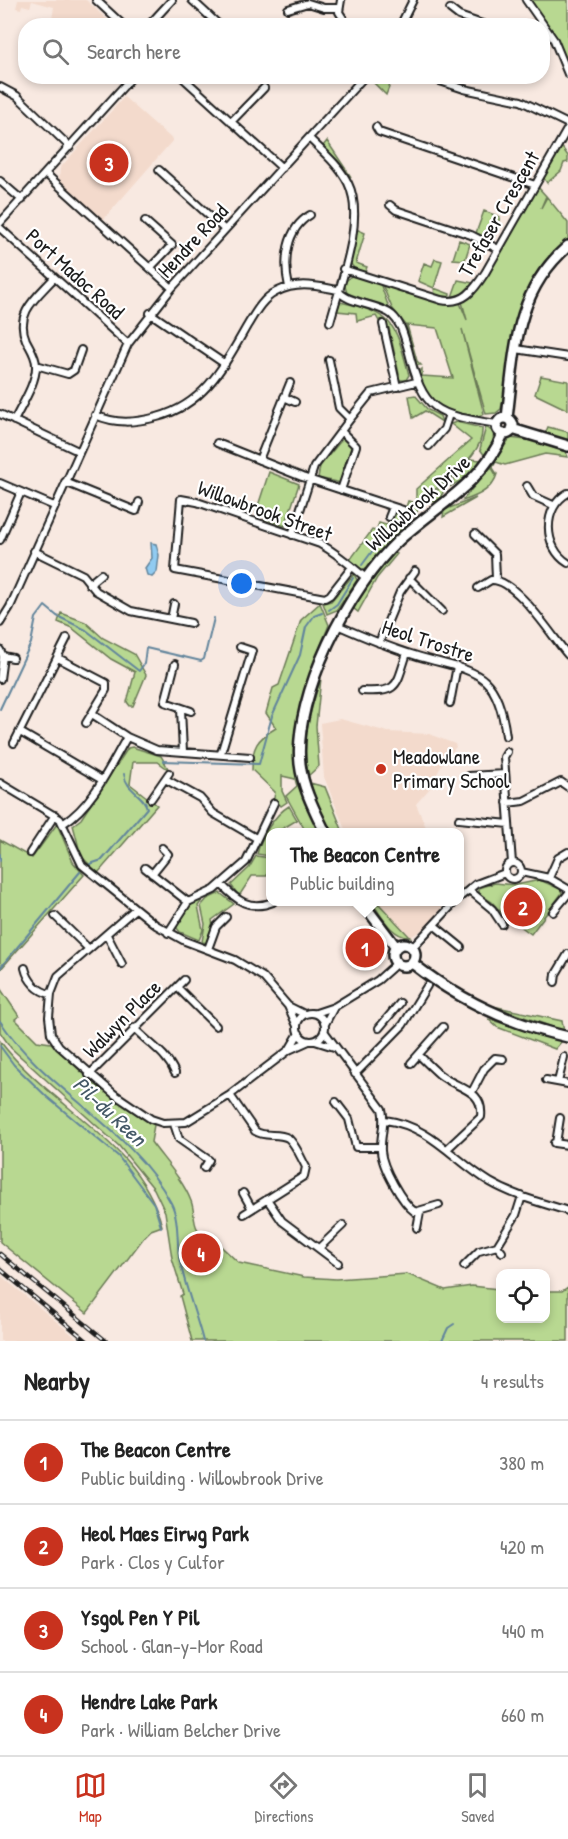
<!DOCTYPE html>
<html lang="en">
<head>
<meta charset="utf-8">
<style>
	body { margin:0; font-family:"Patrick Hand",sans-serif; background:#f2f2f2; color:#222 }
	.controls { position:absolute; right:18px; bottom:18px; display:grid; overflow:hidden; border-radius:12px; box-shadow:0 3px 9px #0003 }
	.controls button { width:54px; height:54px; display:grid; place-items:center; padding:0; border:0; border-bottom:2px solid #e0e0e0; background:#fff; color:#222; font:30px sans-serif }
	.you { position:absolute; left:242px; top:584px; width:21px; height:21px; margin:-15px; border:4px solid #fff; border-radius:50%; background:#1a73e8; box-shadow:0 0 0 9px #1a73e833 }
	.badge { display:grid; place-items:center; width:39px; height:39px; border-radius:50%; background:#c8321e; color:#fff; font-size:20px; font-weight:700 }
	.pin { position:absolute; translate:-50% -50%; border:3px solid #fff; box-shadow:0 2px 6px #0006 }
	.popup { position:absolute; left:266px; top:828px; width:198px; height:78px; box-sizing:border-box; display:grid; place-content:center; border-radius:12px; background:#fff; filter:drop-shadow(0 2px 4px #0005); font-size:20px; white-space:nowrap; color:#767676 }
	.popup b { font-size:22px; color:#222 }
	.popup::after { content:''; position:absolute; left:50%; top:100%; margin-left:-12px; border:12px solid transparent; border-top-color:#fff }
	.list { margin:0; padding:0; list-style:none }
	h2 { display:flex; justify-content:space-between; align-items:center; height:78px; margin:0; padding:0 24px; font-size:26px }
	h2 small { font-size:20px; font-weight:400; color:#767676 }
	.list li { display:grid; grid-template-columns:39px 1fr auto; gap:18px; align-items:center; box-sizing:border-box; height:84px; padding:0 24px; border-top:2px solid #e0e0e0 }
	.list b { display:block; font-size:22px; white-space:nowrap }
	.list p { margin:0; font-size:20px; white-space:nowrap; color:#767676 }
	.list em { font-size:20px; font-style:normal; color:#767676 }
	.icon { flex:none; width:33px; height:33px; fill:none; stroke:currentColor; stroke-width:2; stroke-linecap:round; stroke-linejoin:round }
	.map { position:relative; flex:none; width:568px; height:1341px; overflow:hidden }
	.search { position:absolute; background:#fff; box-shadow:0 3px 9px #0003; left:18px; right:18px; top:18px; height:66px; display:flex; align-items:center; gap:15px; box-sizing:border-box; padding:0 21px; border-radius:24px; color:#767676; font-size:22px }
	.sheet { height:414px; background:#fff }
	nav { display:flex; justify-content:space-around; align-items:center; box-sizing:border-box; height:84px; border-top:2px solid #e0e0e0; background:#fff; font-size:16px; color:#767676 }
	nav a { display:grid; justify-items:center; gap:3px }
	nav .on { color:#c8321e }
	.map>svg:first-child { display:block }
	.built { fill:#f3dacc }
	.green { fill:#b8d891; stroke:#6a7a56; stroke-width:1.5 }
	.water { fill:#91cbf1; stroke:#62859c; stroke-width:1.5 }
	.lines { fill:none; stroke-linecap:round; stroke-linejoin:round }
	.stream { stroke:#62859c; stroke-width:2 }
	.street-casing { stroke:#1c1c1c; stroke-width:10 }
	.secondary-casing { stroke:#1c1c1c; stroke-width:14 }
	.street { stroke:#fff; stroke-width:6 }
	.secondary { stroke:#fff; stroke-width:9 }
	.rail-casing { stroke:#1c1c1c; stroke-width:4.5 }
	.rail { stroke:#fff; stroke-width:2; stroke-dasharray:7; stroke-linecap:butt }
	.poi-dot { fill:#c8321e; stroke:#fff; stroke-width:2 }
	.labels { text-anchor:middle; stroke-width:4.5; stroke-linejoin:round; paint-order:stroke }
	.street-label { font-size:21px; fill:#1c1c1c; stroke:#fff }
	.poi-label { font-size:21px; fill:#1c1c1c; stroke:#fff; text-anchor:start }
	.water-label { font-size:22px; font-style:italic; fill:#455967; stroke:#fff }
</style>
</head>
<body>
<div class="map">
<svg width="568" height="1341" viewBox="0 0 568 1341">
	<rect width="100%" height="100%" fill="#f8e9e1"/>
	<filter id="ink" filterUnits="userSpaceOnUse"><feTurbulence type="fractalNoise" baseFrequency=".0167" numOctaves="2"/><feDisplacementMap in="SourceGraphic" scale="12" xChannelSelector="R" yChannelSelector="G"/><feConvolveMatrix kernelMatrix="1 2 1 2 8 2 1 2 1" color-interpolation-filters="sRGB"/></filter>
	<g filter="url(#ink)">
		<path class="built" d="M18,0H86L113,25H51L54,7L32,1L30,7L22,5L21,9L16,8Z
			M124,97L173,140L103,220L59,180L60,168Z
			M340,719L388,732L429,734L455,744L456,747L444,760L430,788L416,804L428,832H346L324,777L320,723Z
			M377,902H444L441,910L424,929L410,937Z
			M0,1275L80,1341H0Z"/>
		<path class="green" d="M529,0H568V68Z
			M377,77H393L386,95L374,83Z
			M327,141L351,177L323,146Z
			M561,146L568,156V162L564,163L561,171L547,183L543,177Z
			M537,186L546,196L541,208L547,197L568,223V239C506,289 517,341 501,409L496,413L486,414L462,329L484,414C469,422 438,408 427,395C422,389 420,380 418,373L422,369V376L453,378L437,328L407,325L417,361L421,365H415L406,325L392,308L382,284L442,303H460L467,320L462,302L473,294Z
			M484,211L500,217L493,240L476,233Z
			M356,229L365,233L356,263L367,267L365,272L354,268L350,263Z
			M459,240L470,244L465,260L453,259Z
			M435,259L442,261L434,288L450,294L449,299L435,295L434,288L418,281L424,263L432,266Z
			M352,275L380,283L389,308L347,293L344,283Z
			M458,280L473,283L462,294L452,297Z
			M340,302C395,314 395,323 409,375L406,380H398L399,374L389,328H386L385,322L380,323L376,316L357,321L356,313L337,311Z
			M541,376L568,381V410L535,394Z
			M415,395L428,410L440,416L442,422L425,411L413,418L409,396Z
			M456,422L482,428C485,463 427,484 415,516L404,513L408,501L416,503V489L471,440L451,424Z
			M486,427L493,432C496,446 482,466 471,475C463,481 456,482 450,487L459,470L471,459L481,460L485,456L480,449Z
			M548,427L568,432V443L544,436Z
			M344,437L353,444L342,472L341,483L318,478L320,466Z
			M510,438L534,441L566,452L568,457L545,454L505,465L496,462L492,468L496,475L493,468L497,474C493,489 476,497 462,501L494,462Z
			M456,471L438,501L426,502Z
			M269,472L299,484L285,526L265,519L266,516L256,512Z
			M476,498L443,517L444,510Z
			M397,513L410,517L412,521L366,569H361L350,560L372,530L376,531L379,523L386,525Z
			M394,552L397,554L377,578L358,612L353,608L364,590Z
			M354,574L357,580L337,610L327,614L323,603L331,601Z
			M320,603L329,625C309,673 282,738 300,790C305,804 313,815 319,827L316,832H306L286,796L297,786L295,779L282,776V791L287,802L281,806L274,798L275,792L252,770C252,746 257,739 276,728L266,713L273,688L279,685L301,620Z
			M61,613L85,622L103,638L134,654L146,675L133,706H130L127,702L135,672L111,659L72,628L58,622Z
			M321,678L316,726L319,766L308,776L310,783L325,787L343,832H331C300,770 298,746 321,678Z
			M132,747L161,756L169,770L158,762H133L130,784L157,805L98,873L81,856L73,825L81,819L128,748Z
			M289,806L297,820L277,832H270V856L257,854C261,837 274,815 289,806Z
			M57,824L73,862L84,875L0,970V840L32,858Z
			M256,856L270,858L267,876H252L239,896L231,885L249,868Z
			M540,880L560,889L562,893L531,934L512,920L510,922L492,902L479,894V888L495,883L516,885Z
			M220,893L234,904L212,920L213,927L208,943L202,942L205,924L201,906L207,899Z
			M205,896L198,906L203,930L199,940L180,932L176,927L188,907Z
			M379,904L410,937C394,938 383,919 375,907Z
			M0,988L19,1016L15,1019L37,1041L51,1043L94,1084L154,1125L151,1142C164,1160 183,1180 191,1201C197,1217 189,1228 210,1241L213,1239L239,1263L304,1277L336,1279L407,1274L445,1290L472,1286L498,1289L500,1318H546V1291H562L568,1287V1341H192L180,1296L183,1294L172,1258L165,1212L154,1189L119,1146L11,1048L0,1032Z
			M493,1006L562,1021L564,1031Z
			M488,1019L562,1041L555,1049L497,1027Z
			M0,1041C49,1107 140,1141 162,1226L151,1230L145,1236L87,1313L0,1242Z"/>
		<path class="water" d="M151,543L156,544L159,555L157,572L152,577L147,575L145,568L152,558Z"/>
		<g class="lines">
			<path class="stream" d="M362,565L382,538L405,518
				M329,610L337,604L353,578
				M0,709L31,643L36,618L45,606L57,616L86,630L139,671L144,664L146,648L201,661L204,659L214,618
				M163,761L259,764L272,716L300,655L306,627L314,616L322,613
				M0,854V861
				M90,864L102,860L147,808C144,794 126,791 124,774
				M0,968L80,872
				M0,1021C46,1091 131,1127 171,1203C180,1220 176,1244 180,1262C186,1289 196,1314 203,1341
				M0,1046L14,1065L47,1097L118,1156L154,1204L161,1227
				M442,1341L448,1328L454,1324"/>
			<defs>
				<path id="street" d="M96,0L124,26
					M192,0L220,26
					M341,0L339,12L348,26
					M526,0L554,40L568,74
					M288,9L308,3L324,8H339
					M450,9L459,16L488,26
					M148,26L172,0
					M400,26L413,0
					M181,76L282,168
					M425,76L464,89L521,101L568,124
					M0,87L17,96L70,147
					M231,122L264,88
					M376,127L379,132L535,185
					M309,138C323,152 339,165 348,183C366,219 340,284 330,322
					M159,170L225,230
					M46,174L172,288
					M0,181L22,200
					M390,205L396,210L471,235L498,249
					M145,221L172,245L150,268
					M0,223L133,76
					M0,228L128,344
					M343,269L441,300C464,305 474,290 485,273L568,128
					M289,287C283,261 286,229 310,215
					M338,290C346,304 378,303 392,315C402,324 404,337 408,349C424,413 435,414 497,424
					M150,313L225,364
					M383,324L397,387
					M516,349L568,357
					M329,360L339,408L350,419L371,393L416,382
					M36,365L68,374L74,370L81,350
					M284,397L295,402
					M0,414L78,451
					M95,415C116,424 134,423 157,417C204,405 224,366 247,326C255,313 262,299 276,292C298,281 316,286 338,290
					M14,421C21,406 37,382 36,365C36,356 30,348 26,340C14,313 38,296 54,278
					M341,431L356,446L341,490
					M217,443L302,477L403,510
					M429,446L444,429L449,414
					M259,460L290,383
					M65,482L136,511L139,502
					M0,483L54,506
					M527,486L533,496L553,505
					M568,493C542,507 543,548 568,563
					M389,517L393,507
					M475,534L495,554L496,579
					M292,535L314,467L350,419
					M0,540L21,492
					M34,551L83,575L96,591L131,611L191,623
					M352,567L330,595L325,598L175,570L181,499L197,502L320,544C337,553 351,566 366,578
					M409,578L442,611
					M89,584L101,574
					M478,588L491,580C516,578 553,638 568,655
					M171,619L174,604
					M0,623L10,607L128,344L172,288L365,76
					M337,625C362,636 387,647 414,655C471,673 497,665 506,736
					M379,643L400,592L415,571
					M0,650L3,656L13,658
					M58,658L106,683V690L86,723
					M175,664L165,702L191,711
					M0,679L3,656
					M362,691C399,693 396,686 407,653
					M450,703L457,666
					M181,709L183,752
					M92,714L127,737L157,750L250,757
					M20,732L102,780
					M14,743L67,638
					M507,752L504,757L512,863
					M221,753L252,651L240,647
					M469,776L505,774
					M167,780L200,798L213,813L256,838
					M0,783L60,819L82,865L156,925L185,941L235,960L263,977L288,1006L297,1026
					M151,799L169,773
					M507,803L524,801L561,782L568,787
					M459,819L509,824
					M64,823C93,805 110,766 127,737
					M30,853L55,815
					M505 871a8 8 0 1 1 16 0a8 8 0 1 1-16 0Z
					M145,868L188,902
					M521,872L549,878L568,889
					M152,874L168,854L162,848
					M549,878L558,858L568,852
					M221,884C237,901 250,911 273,902
					M469,890L492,909L502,924
					M460,897L476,884L505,873
					M135,909L58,976L51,994L49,1017L51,1034L59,1046L114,1094L151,1119L163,1123L186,1122L230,1095L289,1050L309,1041
					M553,912L568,894
					M55,916L89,949
					M434,925L461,947
					M168,933L188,902L214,890L246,862L274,803
					M107,935L122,964
					M412,948L455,902
					M208,949L216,927L226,917
					M25,968C28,981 38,992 51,994
					M555,982L556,974L568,954
					M177,987L216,1026
					M288,1006L304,1014
					M297 1027a14 14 0 1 1 28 0a14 14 0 1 1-28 0Z
					M316,1013L334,1007L378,980L397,963
					M325,1024L334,1007
					M134,1028C149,1044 166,1052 175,1073
					M379,1028L400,1003
					M324,1031L382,1109C386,1124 380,1136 381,1151C382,1167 402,1203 415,1212L439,1205
					M315,1041L334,1047
					M289,1050L299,1033
					M419,1055C426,1062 433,1069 440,1075C458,1089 484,1089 481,1117L448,1148
					M411,1063L443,1027
					M355,1074L403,1025L427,986
					M89,1075L184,980
					M546,1080L568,1084
					M558,1082L564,1057
					M472,1092L484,1069L495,1058L503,1059
					M230,1095L255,1131C265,1138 278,1132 288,1138C295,1143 301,1158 306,1167L304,1176L244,1214
					M336,1102L349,1119L356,1147H381
					M385,1120C431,1126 453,1160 490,1182C514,1196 542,1203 568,1211
					M174,1124L179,1139L209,1160L204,1168
					M554,1143L568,1145
					M556,1143L560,1118
					M243,1193L252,1209
					M267,1199L282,1221L338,1263
					M417,1228L420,1212
					M320,1247L343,1225
					M502,1252L497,1246L516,1215L522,1196
					M464,1266L479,1251L497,1246"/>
				<path id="secondary" d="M507,418C515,352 514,293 568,246
					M497 426a8 8 0 1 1 16 0a8 8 0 1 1-16 0Z
					M512,429L568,446
					M325,832C315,811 303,789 300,764C293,695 349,587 399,540C436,506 483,483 503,434
					M362,902L396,947
					M393 955a11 11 0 1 1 22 0a11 11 0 1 1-22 0Z
					M412,963C459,1000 509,1024 568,1037"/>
			</defs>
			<use href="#street" class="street-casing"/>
			<use href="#secondary" class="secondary-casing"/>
			<use href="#street" class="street"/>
			<use href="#secondary" class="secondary"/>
			<defs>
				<path id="rail" d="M0,1254L106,1341
					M0,1269L87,1341"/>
			</defs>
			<use href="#rail" class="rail-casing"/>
			<use href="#rail" class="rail"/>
		</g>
	</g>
	<circle class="poi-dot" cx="381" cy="769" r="6"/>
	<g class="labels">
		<g class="street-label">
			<text transform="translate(499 214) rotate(-60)" y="7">Trefaser Crescent</text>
			<text transform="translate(193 241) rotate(-47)" y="7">Hendre Road</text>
			<text transform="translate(75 274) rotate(42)" y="7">Port Madoc Road</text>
			<text transform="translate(418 503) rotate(-42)" y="7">Willowbrook Drive</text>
			<text transform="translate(265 511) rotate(20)" y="7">Willowbrook Street</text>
			<text transform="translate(428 641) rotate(18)" y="7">Heol Trostre</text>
			<text transform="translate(122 1019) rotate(-45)" y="7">Walwyn Place</text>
		</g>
		<g class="poi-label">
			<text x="393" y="764">Meadowlane<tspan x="393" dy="24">Primary School</tspan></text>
		</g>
		<g class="water-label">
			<text transform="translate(110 1111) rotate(43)" y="8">Pil-du Reen</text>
		</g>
	</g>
</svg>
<div class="controls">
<button><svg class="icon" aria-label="locate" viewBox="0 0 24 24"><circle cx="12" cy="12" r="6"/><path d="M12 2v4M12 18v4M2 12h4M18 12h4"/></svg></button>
</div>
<div class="you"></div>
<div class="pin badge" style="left:365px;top:948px">1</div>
<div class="popup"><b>The Beacon Centre</b>Public building</div>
<div class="pin badge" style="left:523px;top:907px">2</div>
<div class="pin badge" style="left:109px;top:163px">3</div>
<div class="pin badge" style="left:201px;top:1253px">4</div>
<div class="search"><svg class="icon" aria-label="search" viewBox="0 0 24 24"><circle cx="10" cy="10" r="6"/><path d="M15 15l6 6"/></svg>Search here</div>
</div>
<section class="sheet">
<h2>Nearby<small>4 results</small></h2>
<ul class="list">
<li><span class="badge">1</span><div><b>The Beacon Centre</b><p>Public building · Willowbrook Drive</p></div><em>380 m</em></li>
<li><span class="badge">2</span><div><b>Heol Maes Eirwg Park</b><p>Park · Clos y Culfor</p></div><em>420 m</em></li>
<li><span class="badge">3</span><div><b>Ysgol Pen Y Pil</b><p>School · Glan-y-Mor Road</p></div><em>440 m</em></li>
<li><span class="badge">4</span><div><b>Hendre Lake Park</b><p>Park · William Belcher Drive</p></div><em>660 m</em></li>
</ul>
</section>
<nav>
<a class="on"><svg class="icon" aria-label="map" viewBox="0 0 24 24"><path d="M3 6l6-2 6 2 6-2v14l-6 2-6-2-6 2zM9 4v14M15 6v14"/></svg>Map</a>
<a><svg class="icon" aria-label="directions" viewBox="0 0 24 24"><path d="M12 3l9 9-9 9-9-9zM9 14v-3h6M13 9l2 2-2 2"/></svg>Directions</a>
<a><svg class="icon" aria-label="saved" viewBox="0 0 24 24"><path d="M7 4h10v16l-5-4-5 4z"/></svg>Saved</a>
</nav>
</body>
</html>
